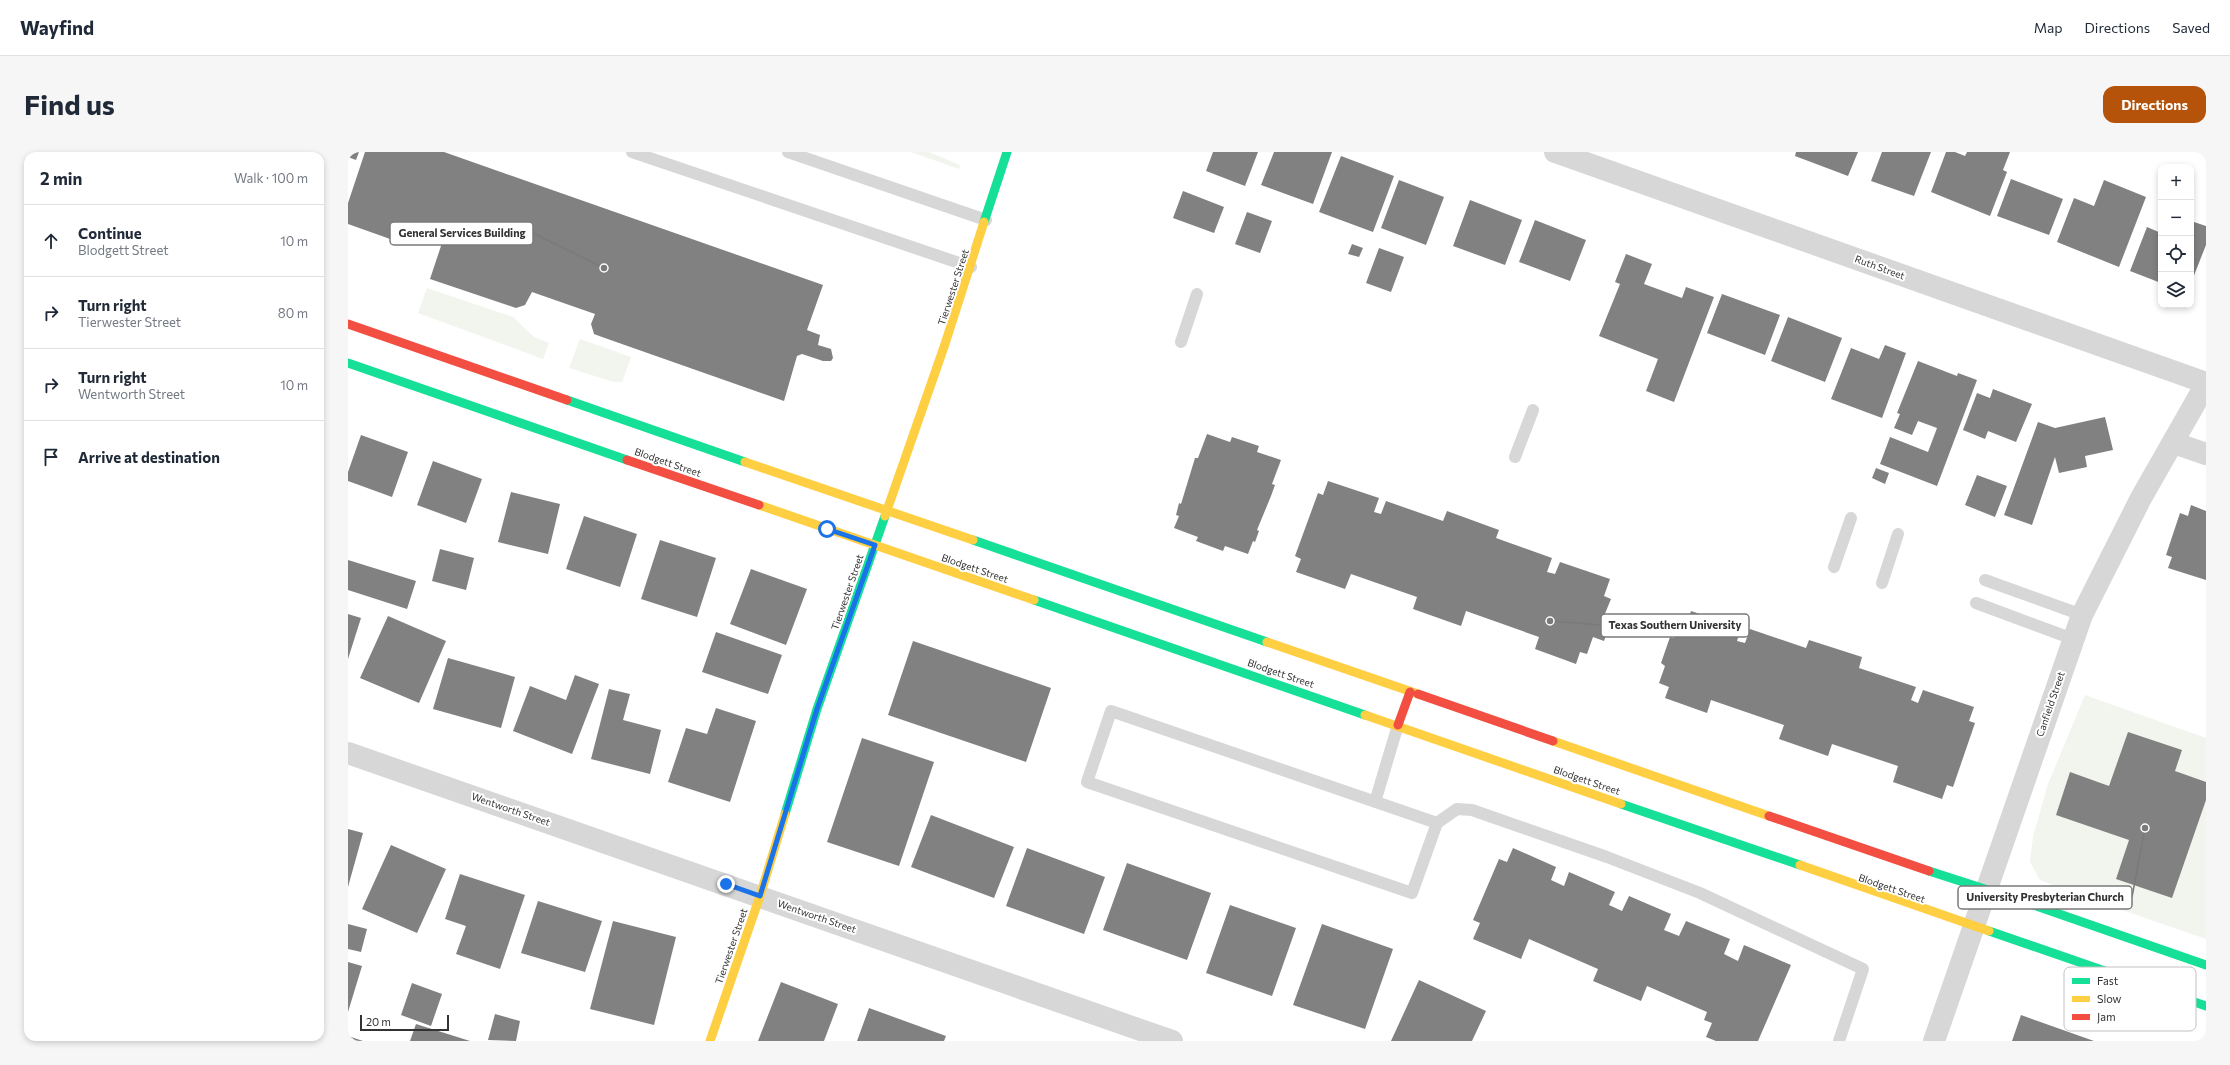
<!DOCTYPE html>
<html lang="en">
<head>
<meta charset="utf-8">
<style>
	body { margin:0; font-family:Commissioner,sans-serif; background:#f6f6f7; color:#1f2937 }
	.controls { position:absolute; right:12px; top:12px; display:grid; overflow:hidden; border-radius:8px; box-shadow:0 2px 6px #0003 }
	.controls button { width:36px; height:36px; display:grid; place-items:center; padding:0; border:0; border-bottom:1px solid #e0e1e3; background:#fff; color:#1f2937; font:20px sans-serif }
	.scale { position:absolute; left:12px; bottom:10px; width:89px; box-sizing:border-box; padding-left:4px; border:2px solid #333; border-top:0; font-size:11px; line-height:14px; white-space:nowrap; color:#333; -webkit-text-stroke:3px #fff; paint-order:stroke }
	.stop { position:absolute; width:12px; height:12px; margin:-9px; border:3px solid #1a73e8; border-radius:50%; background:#fff }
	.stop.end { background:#1a73e8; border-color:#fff; box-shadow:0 1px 4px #0008 }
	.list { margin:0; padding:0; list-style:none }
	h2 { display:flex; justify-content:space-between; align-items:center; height:52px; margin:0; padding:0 16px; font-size:17px }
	h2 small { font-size:13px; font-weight:400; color:#747a83 }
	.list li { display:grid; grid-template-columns:26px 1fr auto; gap:12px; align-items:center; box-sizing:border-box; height:72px; padding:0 16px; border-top:1px solid #e0e1e3 }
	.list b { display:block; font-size:15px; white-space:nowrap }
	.list p { margin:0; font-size:13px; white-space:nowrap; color:#747a83 }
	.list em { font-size:13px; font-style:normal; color:#747a83 }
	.icon { flex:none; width:22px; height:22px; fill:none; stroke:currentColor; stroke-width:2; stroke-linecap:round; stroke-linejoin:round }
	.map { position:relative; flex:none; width:1858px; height:889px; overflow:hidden; border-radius:12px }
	header { display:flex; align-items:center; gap:24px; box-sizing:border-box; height:56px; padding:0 20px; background:#fff; border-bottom:1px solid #e0e1e3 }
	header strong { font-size:19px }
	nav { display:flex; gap:22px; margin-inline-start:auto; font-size:14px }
	.intro { display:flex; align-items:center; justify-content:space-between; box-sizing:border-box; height:96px; padding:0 24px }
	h1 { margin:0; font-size:28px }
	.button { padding:10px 18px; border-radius:12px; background:#b45309; color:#fff; font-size:14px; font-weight:700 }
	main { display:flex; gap:24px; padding:0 24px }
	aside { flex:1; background:#fff; border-radius:12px; box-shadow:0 2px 6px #0003 }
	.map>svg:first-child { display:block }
	.grass { fill:#f1f5ed }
	.building { fill:#818181 }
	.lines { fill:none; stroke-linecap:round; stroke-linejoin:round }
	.lane { stroke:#d7d7d7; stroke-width:12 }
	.street { stroke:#d7d7d7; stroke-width:22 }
	.fast { stroke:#16e098; stroke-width:9 }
	.slow { stroke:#ffcf43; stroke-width:9 }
	.jam { stroke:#f24e42; stroke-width:9 }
	.route { stroke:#1a73e8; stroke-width:5 }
	.labels { text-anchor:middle; stroke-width:4; stroke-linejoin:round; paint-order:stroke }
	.street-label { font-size:10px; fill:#333; stroke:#fff }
	.key { fill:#fff; stroke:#c2c2c2; stroke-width:1 }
	.key-label { font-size:11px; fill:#333 }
	.leader { fill:none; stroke:#7a7a7a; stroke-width:1.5 }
	.callout-dot { fill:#7a7a7a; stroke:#fff; stroke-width:1.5 }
	.callout { fill:#fff; stroke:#7a7a7a; stroke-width:1.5 }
	.callout-label { font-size:11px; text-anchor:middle; font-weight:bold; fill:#333 }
</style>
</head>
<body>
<header>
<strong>Wayfind</strong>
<nav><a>Map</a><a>Directions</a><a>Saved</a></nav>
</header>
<div class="intro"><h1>Find us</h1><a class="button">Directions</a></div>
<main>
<aside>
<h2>2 min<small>Walk · 100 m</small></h2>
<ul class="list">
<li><svg class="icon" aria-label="ahead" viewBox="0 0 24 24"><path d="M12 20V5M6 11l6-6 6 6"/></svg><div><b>Continue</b><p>Blodgett Street</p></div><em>10 m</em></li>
<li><svg class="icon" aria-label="right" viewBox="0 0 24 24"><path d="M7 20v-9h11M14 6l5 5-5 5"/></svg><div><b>Turn right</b><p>Tierwester Street</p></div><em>80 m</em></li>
<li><svg class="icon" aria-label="right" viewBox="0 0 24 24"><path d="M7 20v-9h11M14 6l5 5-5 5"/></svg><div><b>Turn right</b><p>Wentworth Street</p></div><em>10 m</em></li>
<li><svg class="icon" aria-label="arrive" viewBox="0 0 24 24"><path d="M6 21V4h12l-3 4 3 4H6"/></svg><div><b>Arrive at destination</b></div></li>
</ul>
</aside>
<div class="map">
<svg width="1858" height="889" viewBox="0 0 1858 889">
	<rect width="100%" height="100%" fill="#fff"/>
	<path class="grass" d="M563,0H581L612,13L611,17Z
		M79,136L165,165L186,185L201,191L195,207L70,161Z
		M232,187L283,205L274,230H266L221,216Z
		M1737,543L1858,586V787L1722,740L1692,728L1682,710L1685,685L1700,632Z"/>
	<path class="building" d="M0,0H11L8,8L0,5Z
		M17,0H96L475,133L459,178L472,183L470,193L483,197L485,206L483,209H475L454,202L449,204L436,249L254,185L246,182L243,172L247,162L184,140L177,153L168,156L82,127L97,82L79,75L74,88L66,93H59L0,72V51Z
		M865,0H910L897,34L858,19Z
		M926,0H984L965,52L913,33Z
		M1448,0H1510L1500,24L1447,4Z
		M1534,0H1583L1566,44L1523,29Z
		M1598,0H1607L1617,4L1619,0H1662L1655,18L1659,20L1642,64L1583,40Z
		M993,4L1046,24L1025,80L971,60Z
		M1663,27L1715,47L1701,83L1649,64Z
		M1051,28L1096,45L1078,93L1033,76Z
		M1756,28L1798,45L1771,115L1709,90L1726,46L1746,54Z
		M835,39L876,55L866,81L825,66Z
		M1122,48L1174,68L1157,113L1105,94Z
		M899,60L924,69L912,101L887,92Z
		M1187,68L1238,88L1222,129L1171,110Z
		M1843,69L1858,74V93L1843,131Z
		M1799,75L1813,81V131L1782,119Z
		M1004,92L1015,96L1011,105L1000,102Z
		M1031,96L1056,105L1043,140L1018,131Z
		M1278,102L1304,112L1296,132L1334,146L1338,135L1366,145L1326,250L1298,239L1310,207L1251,184L1272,132L1267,130Z
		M1374,142L1432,163L1417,203L1359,181Z
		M1440,165L1494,186L1477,230L1423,209Z
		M1537,193L1558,201L1534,266L1483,247L1503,196L1531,207Z
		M1570,209L1609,224L1610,221L1629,228L1589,334L1532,312L1542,285L1580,300L1589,276L1570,269L1564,283L1546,276L1552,262L1549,261Z
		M1645,237L1684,252L1668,290L1640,279L1637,287L1615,278L1629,241L1642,246Z
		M1757,265L1765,298L1737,304L1739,315L1711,321L1707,305L1684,373L1656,363L1690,270L1707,276Z
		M859,282L882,290L884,285L911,294L909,300L933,308L924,332L927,333L923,344L909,378L911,379L907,390L905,389L900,402L877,394L875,399L848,389L850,385L826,376L831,364L828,363L831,351L833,352L847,306H850Z
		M13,283L60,300L44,345L0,329V320Z
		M85,309L134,327L118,371L69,353Z
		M1528,316L1541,321L1537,332L1524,326Z
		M1629,323L1659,334L1647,365L1617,353Z
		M980,329L1031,346L1026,360L1033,362L1038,349L1095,369L1099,359L1151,378L1148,386L1204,406L1199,420L1207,422L1212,410L1262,427L1256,444L1263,447L1256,464L1264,467L1256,489L1245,485L1239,502L1232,500L1228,512L1187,497L1191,485L1118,459L1113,474L1065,457L1069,445L1003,422L997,437L948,420L953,407L947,404L970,341L975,343Z
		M163,340L212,352L200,402L150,390Z
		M1843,353L1858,359V428L1820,416L1824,405L1818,403L1832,361L1840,364Z
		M236,364L289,382L272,435L218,417Z
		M312,388L368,406L349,465L293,447Z
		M92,397L126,406L118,438L84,429Z
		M0,408L68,429L59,457L0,438Z
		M403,417L459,437L438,493L382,472Z
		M1343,459L1393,476L1389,489L1397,491L1402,477L1458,496L1461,488L1514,505L1511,516L1568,535L1563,548L1570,551L1575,538L1626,555L1621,569L1627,571L1605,635L1599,633L1594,647L1545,630L1550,614L1484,592L1480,604L1431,587L1436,573L1363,548L1359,561L1317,546L1321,535L1311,531L1317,514L1313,511L1322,485L1326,486L1330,473L1338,476Z
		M0,462L13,466L0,507Z
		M40,464L98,489L71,551L12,526Z
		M368,480L434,503L420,542L354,520Z
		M565,489L703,536L678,610L540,563Z
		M100,506L167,525L153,576L85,557Z
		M227,523L251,532L224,602L165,579L182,534L218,548Z
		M261,537L282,542L275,568L313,578L302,622L243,607Z
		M368,556L408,569L382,650L320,630L338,576L359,582Z
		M1780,580L1834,598L1827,619L1858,630V648L1824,746L1768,727L1781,688L1708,663L1722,620L1761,634Z
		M514,586L586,610L551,714L479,690Z
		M583,663L666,695L646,746L563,715Z
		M0,677L15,681L0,735Z
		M43,693L98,717L69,781L14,757Z
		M679,696L757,725L736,782L658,754Z
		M1165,696L1208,715L1203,728L1216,734L1221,720L1267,740L1261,753L1274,759L1281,744L1323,762L1316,778L1331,784L1338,769L1382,787L1376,802L1390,809L1396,793L1443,813L1410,889H1368L1358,885L1364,871L1356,868L1359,860L1299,834L1293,849L1245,829L1250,817L1181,787L1173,807L1125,787L1132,771L1125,768L1151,707L1159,710Z
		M779,711L863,741L839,808L755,778Z
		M112,722L177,743L152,817L108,802L118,774L97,767Z
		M190,749L254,769L237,820L173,801Z
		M882,753L948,776L924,844L858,821Z
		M265,769L328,785L306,873L242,857Z
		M0,772L19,777L13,800L0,797Z
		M974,772L1045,797L1017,877L945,853Z
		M0,810L14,814L0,860Z
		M1071,828L1138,859L1124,889H1043Z
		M433,830L490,852L476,889H410Z
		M64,831L94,842L83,874L53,863Z
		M521,856L598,884L596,889H509Z
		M147,862L172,869L168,889L140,888Z
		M1673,863L1746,889H1664Z
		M68,872L122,889H62Z
		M0,884L15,889H0Z"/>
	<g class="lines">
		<path class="lane" d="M284,0L623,115
			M440,0L638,68
			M833,190L849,142
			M1167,305L1185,258
			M1486,415L1503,366
			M1637,428L1734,463
			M1534,431L1550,382
			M1628,451L1725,487
			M763,559L1089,671L1064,741L739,630Z
			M1027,650L1050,573
			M1089,671L1109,657L1124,658L1259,705L1352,741L1515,817L1491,889"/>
		<path class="street" d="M1207,0L1858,231
			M1826,291L1858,302
			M0,601L824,889
			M1586,889L1734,463L1793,346L1858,232"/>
		<path class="fast" d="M636,70L659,0
			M0,211L279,308
			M219,248L397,310
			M625,388L919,490
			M686,448L1017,563
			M1273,652L1452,713
			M437,662L469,557L537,364
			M1581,719L1674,749L1858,813
			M1641,779L1858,854"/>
		<path class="slow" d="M397,310L625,388
			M411,353L686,448
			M537,364L597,192L636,70
			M919,490L1070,542
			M1017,563L1273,652
			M1205,589L1421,664
			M1452,713L1641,779
			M362,889L412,744L437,662"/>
		<path class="jam" d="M0,172L219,248
			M279,308L411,353
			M1070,542L1205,589
			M1050,573L1062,540
			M1421,664L1581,719"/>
	</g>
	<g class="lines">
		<path class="route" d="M378,732L412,744L469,557L527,393L479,377"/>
	</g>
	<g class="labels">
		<g class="street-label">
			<text transform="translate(1532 115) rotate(20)" y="4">Ruth Street</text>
			<text transform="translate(605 135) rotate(-72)" y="4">Tierwester Street</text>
			<text transform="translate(320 310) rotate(19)" y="4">Blodgett Street</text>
			<text transform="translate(627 416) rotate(19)" y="4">Blodgett Street</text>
			<text transform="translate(499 440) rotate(-71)" y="4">Tierwester Street</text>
			<text transform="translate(933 521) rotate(19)" y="4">Blodgett Street</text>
			<text transform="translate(1702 552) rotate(-71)" y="4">Canfield Street</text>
			<text transform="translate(1239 628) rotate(19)" y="4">Blodgett Street</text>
			<text transform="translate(163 657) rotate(19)" y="4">Wentworth Street</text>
			<text transform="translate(1544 736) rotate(19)" y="4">Blodgett Street</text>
			<text transform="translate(469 764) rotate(19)" y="4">Wentworth Street</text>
			<text transform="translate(383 794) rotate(-71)" y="4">Tierwester Street</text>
		</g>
	</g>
	<rect x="1716" y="815" width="132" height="64" rx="6" class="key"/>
	<rect x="1724" y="826" width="18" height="6" fill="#16e098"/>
	<rect x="1724" y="844" width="18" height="6" fill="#ffcf43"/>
	<rect x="1724" y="862" width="18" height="6" fill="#f24e42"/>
	<g class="key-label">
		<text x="1749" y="833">Fast</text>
		<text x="1749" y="851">Slow</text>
		<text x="1749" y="869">Jam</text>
	</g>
	<path class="leader" d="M256 116L185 81M1202 469L1253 473M1797 676L1784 745"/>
	<g class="callout-dot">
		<circle cx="256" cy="116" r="4"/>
		<circle cx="1202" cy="469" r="4"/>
		<circle cx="1797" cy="676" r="4"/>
	</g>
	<g class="callout">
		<rect x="42" y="70" width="143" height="23" rx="4"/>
		<rect x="1253" y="462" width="148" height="23" rx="4"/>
		<rect x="1610" y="734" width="174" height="23" rx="4"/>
	</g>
	<g class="callout-label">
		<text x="114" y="85">General Services Building</text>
		<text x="1327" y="477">Texas Southern University</text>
		<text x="1697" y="749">University Presbyterian Church</text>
	</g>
</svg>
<div class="controls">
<button>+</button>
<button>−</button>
<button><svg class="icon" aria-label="locate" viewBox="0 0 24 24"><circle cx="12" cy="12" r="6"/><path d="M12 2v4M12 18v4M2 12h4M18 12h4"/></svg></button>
<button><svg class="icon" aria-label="layers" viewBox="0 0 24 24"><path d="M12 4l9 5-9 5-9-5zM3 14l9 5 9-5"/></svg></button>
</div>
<div class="scale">20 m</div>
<div class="stop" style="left:479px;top:377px"></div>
<div class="stop end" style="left:378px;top:732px"></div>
</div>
</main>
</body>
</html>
